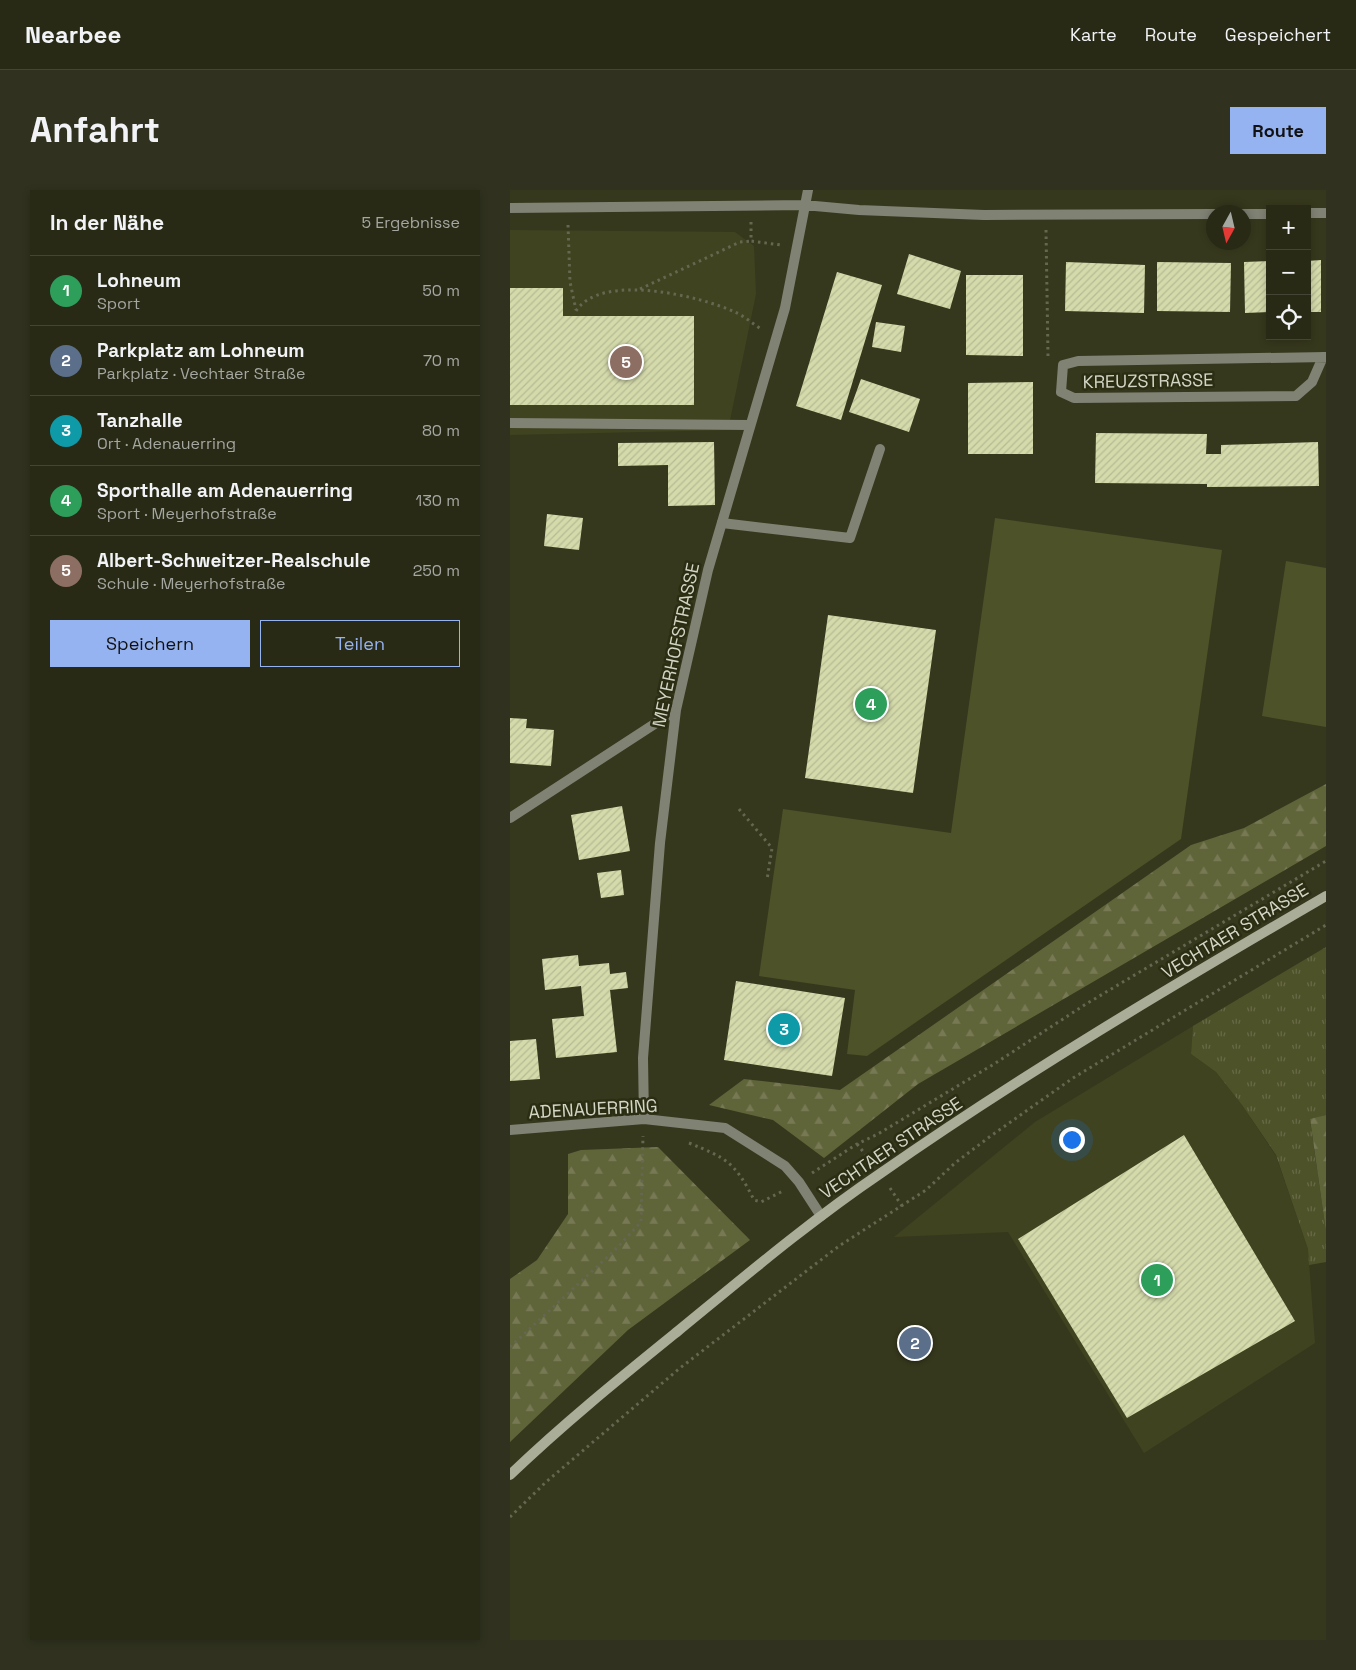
<!DOCTYPE html>
<html lang="de">
<head>
<meta charset="utf-8">
<style>
	body { margin:0; font-family:"Space Grotesk",sans-serif; background:#30321f; color:#f1f3f6 }
	.controls { position:absolute; right:15px; top:15px; display:grid; overflow:hidden; border-radius:0px; box-shadow:0 2px 8px #0003 }
	.controls button { width:45px; height:45px; display:grid; place-items:center; padding:0; border:0; border-bottom:1px solid #444635; background:#282a16; color:#f1f3f6; font:25px sans-serif }
	.compass { position:absolute; left:696px; top:15px; width:45px; height:45px; border-radius:50%; background:#282a16; box-shadow:0 2px 8px #0003; rotate:188deg }
	.you { position:absolute; left:561px; top:949px; width:18px; height:18px; margin:-12px; border:4px solid #fff; border-radius:50%; background:#1a73e8; box-shadow:0 0 0 8px #1a73e833 }
	.badge { display:grid; place-items:center; width:32px; height:32px; border-radius:50%; background:#95b2f1; color:#fff; font-size:16px; font-weight:700 }
	.pin { position:absolute; translate:-50% -50%; border:2px solid #fff; box-shadow:0 1px 5px #0006 }
	.list { margin:0; padding:0; list-style:none }
	h2 { display:flex; justify-content:space-between; align-items:center; height:65px; margin:0; padding:0 20px; font-size:21px }
	h2 small { font-size:16px; font-weight:400; color:#a5a7a1 }
	.list li { display:grid; grid-template-columns:32px 1fr auto; gap:15px; align-items:center; box-sizing:border-box; height:70px; padding:0 20px; border-top:1px solid #444635 }
	.list b { display:block; font-size:19px; white-space:nowrap }
	.list p { margin:0; font-size:16px; white-space:nowrap; color:#a5a7a1 }
	.list em { font-size:16px; font-style:normal; color:#a5a7a1 }
	.actions { display:flex; gap:10px; padding:15px 20px }
	.actions a { flex:1; padding:11px 0; border:1px solid #95b2f1; border-radius:0px; text-align:center; font-size:18px; color:#95b2f1 }
	.actions .main { background:#95b2f1; color:#111 }
	.icon { flex:none; width:28px; height:28px; fill:none; stroke:currentColor; stroke-width:2; stroke-linecap:round; stroke-linejoin:round }
	.map { position:relative; flex:none; width:816px; height:1450px; overflow:hidden; border-radius:0px }
	header { display:flex; align-items:center; gap:30px; box-sizing:border-box; height:70px; padding:0 25px; background:#282a16; border-bottom:1px solid #444635 }
	header strong { font-size:24px }
	nav { display:flex; gap:28px; margin-inline-start:auto; font-size:18px }
	.intro { display:flex; align-items:center; justify-content:space-between; box-sizing:border-box; height:120px; padding:0 30px }
	h1 { margin:0; font-size:35px }
	.button { padding:12px 22px; border-radius:0px; background:#95b2f1; color:#111; font-size:18px; font-weight:700 }
	main { display:flex; gap:30px; padding:0 30px }
	aside { flex:1; background:#282a16; border-radius:0px; box-shadow:0 2px 8px #0003 }
	.map>svg:first-child { display:block }
	.built { fill:#404320 }
	.grass { fill:url(#grass-tufts) }
	.forest { fill:url(#forest-firs) }
	.pitch { fill:#4e5229 }
	.building { fill:url(#building-hatch) }
	.lines { fill:none; stroke-linecap:round; stroke-linejoin:round }
	.path { stroke:#656850; stroke-width:3; stroke-dasharray:2.5 4; stroke-linecap:butt }
	.lane { stroke:#808274; stroke-width:10 }
	.street { stroke:#808274; stroke-width:10 }
	.secondary { stroke:#aaad97; stroke-width:10 }
	.labels { text-anchor:middle; stroke-width:5; stroke-linejoin:round; paint-order:stroke }
	.street-label { font-size:18px; fill:#d3d6c5; stroke:#2c2e13 }
</style>
</head>
<body>
<header>
<strong>Nearbee</strong>
<nav><a>Karte</a><a>Route</a><a>Gespeichert</a></nav>
</header>
<div class="intro"><h1>Anfahrt</h1><a class="button">Route</a></div>
<main>
<aside>
<h2>In der Nähe<small>5 Ergebnisse</small></h2>
<ul class="list">
<li><span class="badge" style="background:#2e9e5b">1</span><div><b>Lohneum</b><p>Sport</p></div><em>50 m</em></li>
<li><span class="badge" style="background:#5c6f8a">2</span><div><b>Parkplatz am Lohneum</b><p>Parkplatz · Vechtaer Straße</p></div><em>70 m</em></li>
<li><span class="badge" style="background:#0f9aa8">3</span><div><b>Tanzhalle</b><p>Ort · Adenauerring</p></div><em>80 m</em></li>
<li><span class="badge" style="background:#2e9e5b">4</span><div><b>Sporthalle am Adenauerring</b><p>Sport · Meyerhofstraße</p></div><em>130 m</em></li>
<li><span class="badge" style="background:#8d6e63">5</span><div><b>Albert-Schweitzer-Realschule</b><p>Schule · Meyerhofstraße</p></div><em>250 m</em></li>
</ul>
<div class="actions"><a class="main">Speichern</a><a>Teilen</a></div>
</aside>
<div class="map">
<svg width="816" height="1450" viewBox="0 0 816 1450">
	<defs>
		<pattern id="grass-tufts" width="24" height="20" patternUnits="userSpaceOnUse" patternTransform="scale(1.25)"><rect width="24" height="20" fill="#4e5229"/><path d="M3 7l-1-3M5 7V3M7 7l1-3M15 17l-1-3M17 17v-4M19 17l1-3" fill="none" stroke="#676a47"/></pattern>
		<pattern id="forest-firs" width="22" height="20" patternUnits="userSpaceOnUse" patternTransform="scale(1.25)"><rect width="22" height="20" fill="#606439"/><path d="M5 1l3.5 6h-7zM16 11l3.5 6h-7z" fill="#767954"/></pattern>
		<pattern id="building-hatch" width="6" height="6" patternUnits="userSpaceOnUse" patternTransform="scale(1.25)"><rect width="6" height="6" fill="#d4daaa"/><path d="M-1 1l2-2M0 6l6-6M5 7l2-2" fill="none" stroke="#b6bb94"/></pattern>
	</defs>
	<rect width="100%" height="100%" fill="#36381d"/>
	<path class="built" d="M0,40L225,42L244,56L246,104L218,240L0,245Z
		M683,836L681,864L706,882L732,915L766,966L798,1059L805,1153L634,1263L498,1042L384,1047L525,932Z"/>
	<path class="grass" d="M816,757V925L800,930L816,1042V1072L799,1075L798,1059L766,965L732,915L706,882L681,864L683,836Z"/>
	<path class="forest" d="M816,594V656L408,894L314,968L263,930L199,915L234,889L330,900L681,655L734,638Z
		M816,925V1042L800,929Z
		M148,957L240,1050L118,1140L0,1252V1089L27,1070L58,1024V964L71,960Z"/>
	<path class="pitch" d="M485,328L712,360L671,649L357,866L337,864L345,800L249,786L273,619L441,643Z
		M776,371L816,378V537L752,526Z"/>
	<path class="building" d="M399,64L451,81L440,119L387,104Z
		M811,70V122H797V71Z
		M760,71V122L735,123L734,72Z
		M556,72L635,75L634,123L555,121Z
		M647,72L721,73L720,122L647,121Z
		M327,82L372,95L331,230L286,216Z
		M456,85H513V166L456,165Z
		M0,98H53V126H184V215H0Z
		M366,132L395,136L391,162L362,157Z
		M351,189L410,209L399,242L339,222Z
		M523,192V264H458V193Z
		M586,243L697,244L696,264H711V255L808,252L809,296L697,297V294L585,293Z
		M204,252L205,315L158,316V275L108,276V253Z
		M37,324L73,328L69,360L34,356Z
		M318,425L426,440L403,603L295,588Z
		M0,528L17,529L16,538L44,540L41,576L0,573Z
		M112,616L120,661L69,670L61,625Z
		M111,680L114,705L91,708L87,683Z
		M68,765L69,776L99,773L100,784L116,782L118,798L100,800L107,862L46,868L42,829L74,826L71,796L35,800L32,769Z
		M226,791L335,808L322,886L214,870Z
		M26,849L30,889L0,891V851Z
		M674,945L785,1131L617,1228L508,1049Z"/>
	<g class="lines">
		<path class="path" d="M241,32V51L271,55
			M58,35L60,92L66,120
			M536,40L538,166
			M130,99L230,52L241,51
			M66,121C91,82 190,106 225,122C234,126 242,133 251,139
			M229,619L262,658L257,690
			M179,953C216,968 225,972 244,1010L251,1012L273,1001
			M347,954L360,970
			M302,983L347,954L368,944L484,874L576,814L816,671
			M380,998L392,1016
			M0,1157L105,1060L131,1032L133,946
			M0,1327L36,1292L170,1178L329,1056L416,1000L445,973L478,948L563,888L816,735"/>
		<path class="lane" d="M0,233L240,235
			M212,333L340,348L370,259"/>
		<path class="street" d="M0,18L294,15L349,20L474,25L704,24
			M797,23H816
			M734,24H760
			M813,167L802,192L786,206L564,208L551,202L553,175L568,171L816,167
			M0,628L166,520
			M134,929L133,868L150,653L166,520L198,380L275,118L298,0
			M0,940L134,929L215,938L275,976L289,992L311,1026"/>
		<path class="secondary" d="M0,1285C53,1234 110,1188 168,1141C234,1087 300,1031 371,983C514,883 665,794 816,706"/>
	</g>
	<g class="labels">
		<g class="street-label">
			<text transform="translate(638 191) rotate(-1)" y="6">KREUZSTRASSE</text>
			<text transform="translate(166 455) rotate(-78)" y="6">MEYERHOFSTRASSE</text>
			<text transform="translate(725 741) rotate(-31)" y="6">VECHTAER STRASSE</text>
			<text transform="translate(83 919) rotate(-3)" y="6">ADENAUERRING</text>
			<text transform="translate(381 958) rotate(-34)" y="6">VECHTAER STRASSE</text>
		</g>
	</g>
</svg>
<div class="controls">
<button>+</button>
<button>−</button>
<button><svg class="icon" aria-label="locate" viewBox="0 0 24 24"><circle cx="12" cy="12" r="6"/><path d="M12 2v4M12 18v4M2 12h4M18 12h4"/></svg></button>
</div>
<svg class="compass" viewBox="-18 -18 36 36"><path d="M0-13l5 13h-10z" fill="#e53935"/><path d="M0 13l5-13h-10z" fill="#a5a7a1"/></svg>
<div class="you"></div>
<div class="pin badge" style="left:647px;top:1090px;background:#2e9e5b">1</div>
<div class="pin badge" style="left:405px;top:1153px;background:#5c6f8a">2</div>
<div class="pin badge" style="left:274px;top:839px;background:#0f9aa8">3</div>
<div class="pin badge" style="left:361px;top:514px;background:#2e9e5b">4</div>
<div class="pin badge" style="left:116px;top:172px;background:#8d6e63">5</div>
</div>
</main>
</body>
</html>
